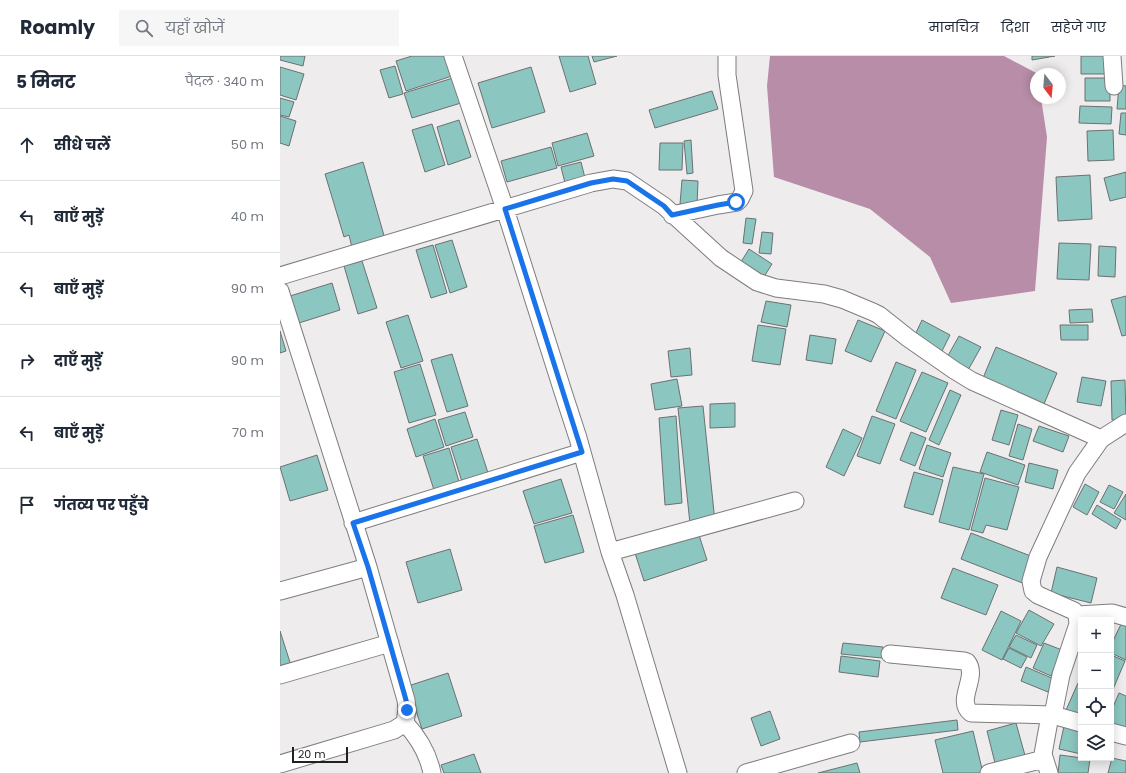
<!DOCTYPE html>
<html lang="hi">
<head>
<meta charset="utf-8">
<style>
	body { margin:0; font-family:Poppins,"Noto Sans Devanagari",sans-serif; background:#f6f6f7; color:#1f2937 }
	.controls { position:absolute; right:12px; bottom:12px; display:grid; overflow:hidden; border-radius:0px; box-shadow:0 2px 10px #0003 }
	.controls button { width:36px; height:36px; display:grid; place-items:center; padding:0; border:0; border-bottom:1px solid #e0e1e3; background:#fff; color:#1f2937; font:20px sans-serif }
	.compass { position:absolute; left:750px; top:12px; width:36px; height:36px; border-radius:50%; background:#fff; box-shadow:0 2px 10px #0003; rotate:164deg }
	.scale { position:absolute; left:12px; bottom:10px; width:56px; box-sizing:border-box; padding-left:4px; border:2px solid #232223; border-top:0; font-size:11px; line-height:14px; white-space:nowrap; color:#232223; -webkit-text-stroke:3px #fff; paint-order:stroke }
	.stop { position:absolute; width:12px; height:12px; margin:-9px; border:3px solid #1a73e8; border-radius:50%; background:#fff }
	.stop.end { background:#1a73e8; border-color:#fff; box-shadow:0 1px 4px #0008 }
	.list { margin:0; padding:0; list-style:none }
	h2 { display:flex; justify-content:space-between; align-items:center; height:52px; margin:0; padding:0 16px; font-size:17px }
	h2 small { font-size:13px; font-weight:400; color:#747a83 }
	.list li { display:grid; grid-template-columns:26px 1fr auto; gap:12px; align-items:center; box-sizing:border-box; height:72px; padding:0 16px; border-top:1px solid #e0e1e3 }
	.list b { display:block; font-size:15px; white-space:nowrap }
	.list em { font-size:13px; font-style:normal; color:#747a83 }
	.icon { flex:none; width:22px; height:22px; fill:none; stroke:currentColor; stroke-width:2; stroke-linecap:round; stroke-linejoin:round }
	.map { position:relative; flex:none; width:846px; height:717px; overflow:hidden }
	header { display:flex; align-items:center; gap:24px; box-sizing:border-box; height:56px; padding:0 20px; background:#fff; border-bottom:1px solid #e0e1e3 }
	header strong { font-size:19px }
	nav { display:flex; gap:22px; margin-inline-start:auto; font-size:14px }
	.search { width:280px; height:36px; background:#f6f6f7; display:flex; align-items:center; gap:10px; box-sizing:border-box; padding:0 14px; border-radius:0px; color:#747a83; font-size:15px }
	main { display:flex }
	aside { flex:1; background:#fff }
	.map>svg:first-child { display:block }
	.water { fill:#b78da7 }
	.building { fill:#8bc7c0; stroke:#6d7070 }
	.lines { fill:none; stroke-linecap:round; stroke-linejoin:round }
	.minor-casing { stroke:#7f7c7e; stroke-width:19 }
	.minor { stroke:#fff; stroke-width:17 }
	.route { stroke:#1a73e8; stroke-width:5 }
</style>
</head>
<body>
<header>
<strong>Roamly</strong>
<div class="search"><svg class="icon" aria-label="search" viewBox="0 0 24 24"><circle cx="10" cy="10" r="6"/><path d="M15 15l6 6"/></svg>यहाँ खोजें</div>
<nav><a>मानचित्र</a><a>दिशा</a><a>सहेजे गए</a></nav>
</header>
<main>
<aside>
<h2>5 मिनट<small>पैदल · 340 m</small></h2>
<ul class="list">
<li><svg class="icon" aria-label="ahead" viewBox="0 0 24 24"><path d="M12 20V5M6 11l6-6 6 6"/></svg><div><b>सीधे चलें</b></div><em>50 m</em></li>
<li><svg class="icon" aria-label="left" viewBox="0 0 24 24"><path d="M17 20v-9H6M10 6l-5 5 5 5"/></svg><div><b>बाएँ मुड़ें</b></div><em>40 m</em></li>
<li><svg class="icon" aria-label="left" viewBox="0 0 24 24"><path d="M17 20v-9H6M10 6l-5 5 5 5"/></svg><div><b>बाएँ मुड़ें</b></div><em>90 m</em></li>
<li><svg class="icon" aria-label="right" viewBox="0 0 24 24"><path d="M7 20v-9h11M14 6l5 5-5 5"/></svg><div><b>दाएँ मुड़ें</b></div><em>90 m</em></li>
<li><svg class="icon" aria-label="left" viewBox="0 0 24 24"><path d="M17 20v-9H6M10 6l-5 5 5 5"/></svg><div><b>बाएँ मुड़ें</b></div><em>70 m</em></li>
<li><svg class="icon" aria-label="arrive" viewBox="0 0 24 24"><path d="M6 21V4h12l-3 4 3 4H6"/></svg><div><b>गंतव्य पर पहुँचे</b></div></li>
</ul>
</aside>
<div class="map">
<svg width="846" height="717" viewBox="0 0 846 717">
	<rect width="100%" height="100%" fill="#efecee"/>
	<path class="water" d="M490,0H724L758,18H756V42H761L767,81L755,235L671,247L650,201L590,153L494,121L487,30Z"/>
	<path class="building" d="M0,0H25L23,10L0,4Z
		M132,0H169L175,19L126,35L116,5Z
		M279,0H308L316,28L290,36Z
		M312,0H337L314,6Z
		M752,0H775L752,4Z
		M801,0H831V18H801Z
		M115,10L123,38L109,42L100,14Z
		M0,11L24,18L16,44L0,39Z
		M251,11L265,56L212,72L198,27Z
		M173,22L181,47L132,62L124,37Z
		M805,22H830V45H805Z
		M839,29L846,30V53H837Z
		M432,35L438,53L375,72L369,54Z
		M0,42L14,46L9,61L0,59Z
		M800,50L832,51L831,68L799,67Z
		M841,57H846V79L839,78Z
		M0,60L16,65L9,90L0,87Z
		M179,64L191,101L168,109L157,71Z
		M152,68L165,109L145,116L132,74Z
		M833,74L834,104L808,105L807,75Z
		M307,77L314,100L278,110L272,87Z
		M411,84L413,117L407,118L404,85Z
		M380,87H403L402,114H379Z
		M271,91L277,112L227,126L221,105Z
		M83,106L105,183L72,192L69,179L64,181L45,118Z
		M301,106L306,126L286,131L281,111Z
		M846,116V141L830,145L824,122Z
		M810,119L812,163L778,165L776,121Z
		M402,124L418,125L417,149L400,148Z
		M466,162L476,163L472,188L463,187Z
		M482,176L493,177L491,198L479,197Z
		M172,184L187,231L170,237L155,189Z
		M779,187L811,188L809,224L777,223Z
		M153,189L167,237L151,242L136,194Z
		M819,190L836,191L835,221L818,220Z
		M469,193L492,208L482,224L459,209Z
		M82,205L97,252L78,258L64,210Z
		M52,227L60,254L19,267L10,240Z
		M846,240V279L842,280L831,244Z
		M486,245L511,249L507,271L481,266Z
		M812,253L813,266L790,267L789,254Z
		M128,259L143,305L121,312L106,266Z
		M578,264L605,275L591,306L565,295Z
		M642,264L670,279L662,295L634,281Z
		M478,269L506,273L500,309L472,305Z
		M780,269H808V284H781Z
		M0,275L6,295L0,297Z
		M530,279L556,283L552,308L526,304Z
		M679,280L701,291L687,316L665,305Z
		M716,291L777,317L764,348L703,322Z
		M410,292L412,319L391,321L388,295Z
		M172,298L188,350L167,356L151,304Z
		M616,306L636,314L616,363L596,355Z
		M140,308L156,359L129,367L114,316Z
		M642,316L668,327L646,376L620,365Z
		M802,321L826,325L821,350L797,346Z
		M397,323L402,350L375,354L371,328Z
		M845,324L846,364H832L831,325Z
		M670,334L681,339L659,389L649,384Z
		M455,347V371L430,372V348Z
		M423,350L435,466L410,468L398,352Z
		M721,354L738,359L729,389L712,384Z
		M185,356L193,381L166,390L158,364Z
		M396,360L402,447L385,449L379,362Z
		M592,360L615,368L600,408L577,400Z
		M155,363L164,391L136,401L127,373Z
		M738,368L752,373L743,404L729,400Z
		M759,370L789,380L783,396L753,385Z
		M563,373L582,382L564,420L546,411Z
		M631,376L646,382L635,410L620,404Z
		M197,383L209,420L183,429L171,391Z
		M647,389L671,397L663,421L639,413Z
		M169,392L180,429L155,437L143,400Z
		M707,396L745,409L738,429L700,416Z
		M37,399L48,434L10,445L0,411Z
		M749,407L778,414L773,433L745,426Z
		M673,411L704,418L689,474L659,466Z
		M634,416L663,424L653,459L624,451Z
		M705,422L739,431L727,474L706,469L703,477L691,474Z
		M281,423L292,457L254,468L243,435Z
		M805,428L819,436L807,459L793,451Z
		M829,429L843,436L834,453L820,446Z
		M846,438V464L834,457Z
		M817,449L841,464L836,473L812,458Z
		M293,459L304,496L265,507L254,470Z
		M418,476L427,504L364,525L355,497Z
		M691,477L756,502L745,528L681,503Z
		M170,493L182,534L138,547L126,506Z
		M777,511L817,522L811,547L771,537Z
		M673,512L718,529L706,559L661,542Z
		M749,554L774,568L761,590L736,577Z
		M721,555L741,565L722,604L702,594Z
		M844,562L846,563V604L831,597V589Z
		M0,575L15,622L0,627Z
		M736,579L757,589L751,602L729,591Z
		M563,587L603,591L602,602L561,598Z
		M764,587L782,594L771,620L753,612Z
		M729,592L747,601L741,612L723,603Z
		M831,599L845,605L831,638Z
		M561,600L600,605L598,621L559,616Z
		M746,611L774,623L768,636L741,625Z
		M168,617L182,660L142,673L128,630Z
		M798,627L801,628V660L786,654Z
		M839,637L846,640V675L831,669V656Z
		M490,655L500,683L481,690L471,662Z
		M677,664L678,674L580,686L579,676Z
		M736,667L746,703L716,711L707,675Z
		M784,670L801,674V698L779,693Z
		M693,675L703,717H663L655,684Z
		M194,698L201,717H164L161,709Z
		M780,699L810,703L808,717H778Z
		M832,702L846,705V717H828Z
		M577,707L580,717H538Z"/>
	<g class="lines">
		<defs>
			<path id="minor" d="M173,0L225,153L284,339L298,382L330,496L345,539L398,717
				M832,0L834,30
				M392,159L438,149L457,146L460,143L464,135L447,19V0
				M0,220L311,127L333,123L347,125L384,150L441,202L477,226L496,232L544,238L562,243L593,256L599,259L628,282L674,314L692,325L821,383
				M0,235L88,511L126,644L127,653L125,667L114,674L0,708
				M73,467L302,396
				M330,496L515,445
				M0,535L88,511
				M797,559L832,557L846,561
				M610,598L684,605L687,606C699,621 675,644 691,657L773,659L801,667
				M0,619L110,587
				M125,667C139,682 148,697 152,717
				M831,676L846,680
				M466,717L571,687
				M709,717L764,703
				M769,717L763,698L769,665L773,659L781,619L798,568L797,559L794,555L758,539L753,535L751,525L758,501L797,417L821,383L846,367"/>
		</defs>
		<use href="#minor" class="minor-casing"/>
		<use href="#minor" class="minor"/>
	</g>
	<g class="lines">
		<path class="route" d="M127,654L126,644L88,511L73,467L302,396L225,153L311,127L333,123L347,125L384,150L392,159L438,149L456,146"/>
	</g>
</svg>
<div class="controls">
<button>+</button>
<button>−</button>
<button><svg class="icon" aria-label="locate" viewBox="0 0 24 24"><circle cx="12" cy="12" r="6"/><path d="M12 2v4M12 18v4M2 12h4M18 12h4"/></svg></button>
<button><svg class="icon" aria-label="layers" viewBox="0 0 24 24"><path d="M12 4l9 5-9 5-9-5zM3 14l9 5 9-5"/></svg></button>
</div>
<svg class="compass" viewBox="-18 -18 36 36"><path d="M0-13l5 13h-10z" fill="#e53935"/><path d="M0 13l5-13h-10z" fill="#747a83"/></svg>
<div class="scale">20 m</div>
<div class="stop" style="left:456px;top:146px"></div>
<div class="stop end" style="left:127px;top:654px"></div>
</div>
</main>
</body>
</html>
